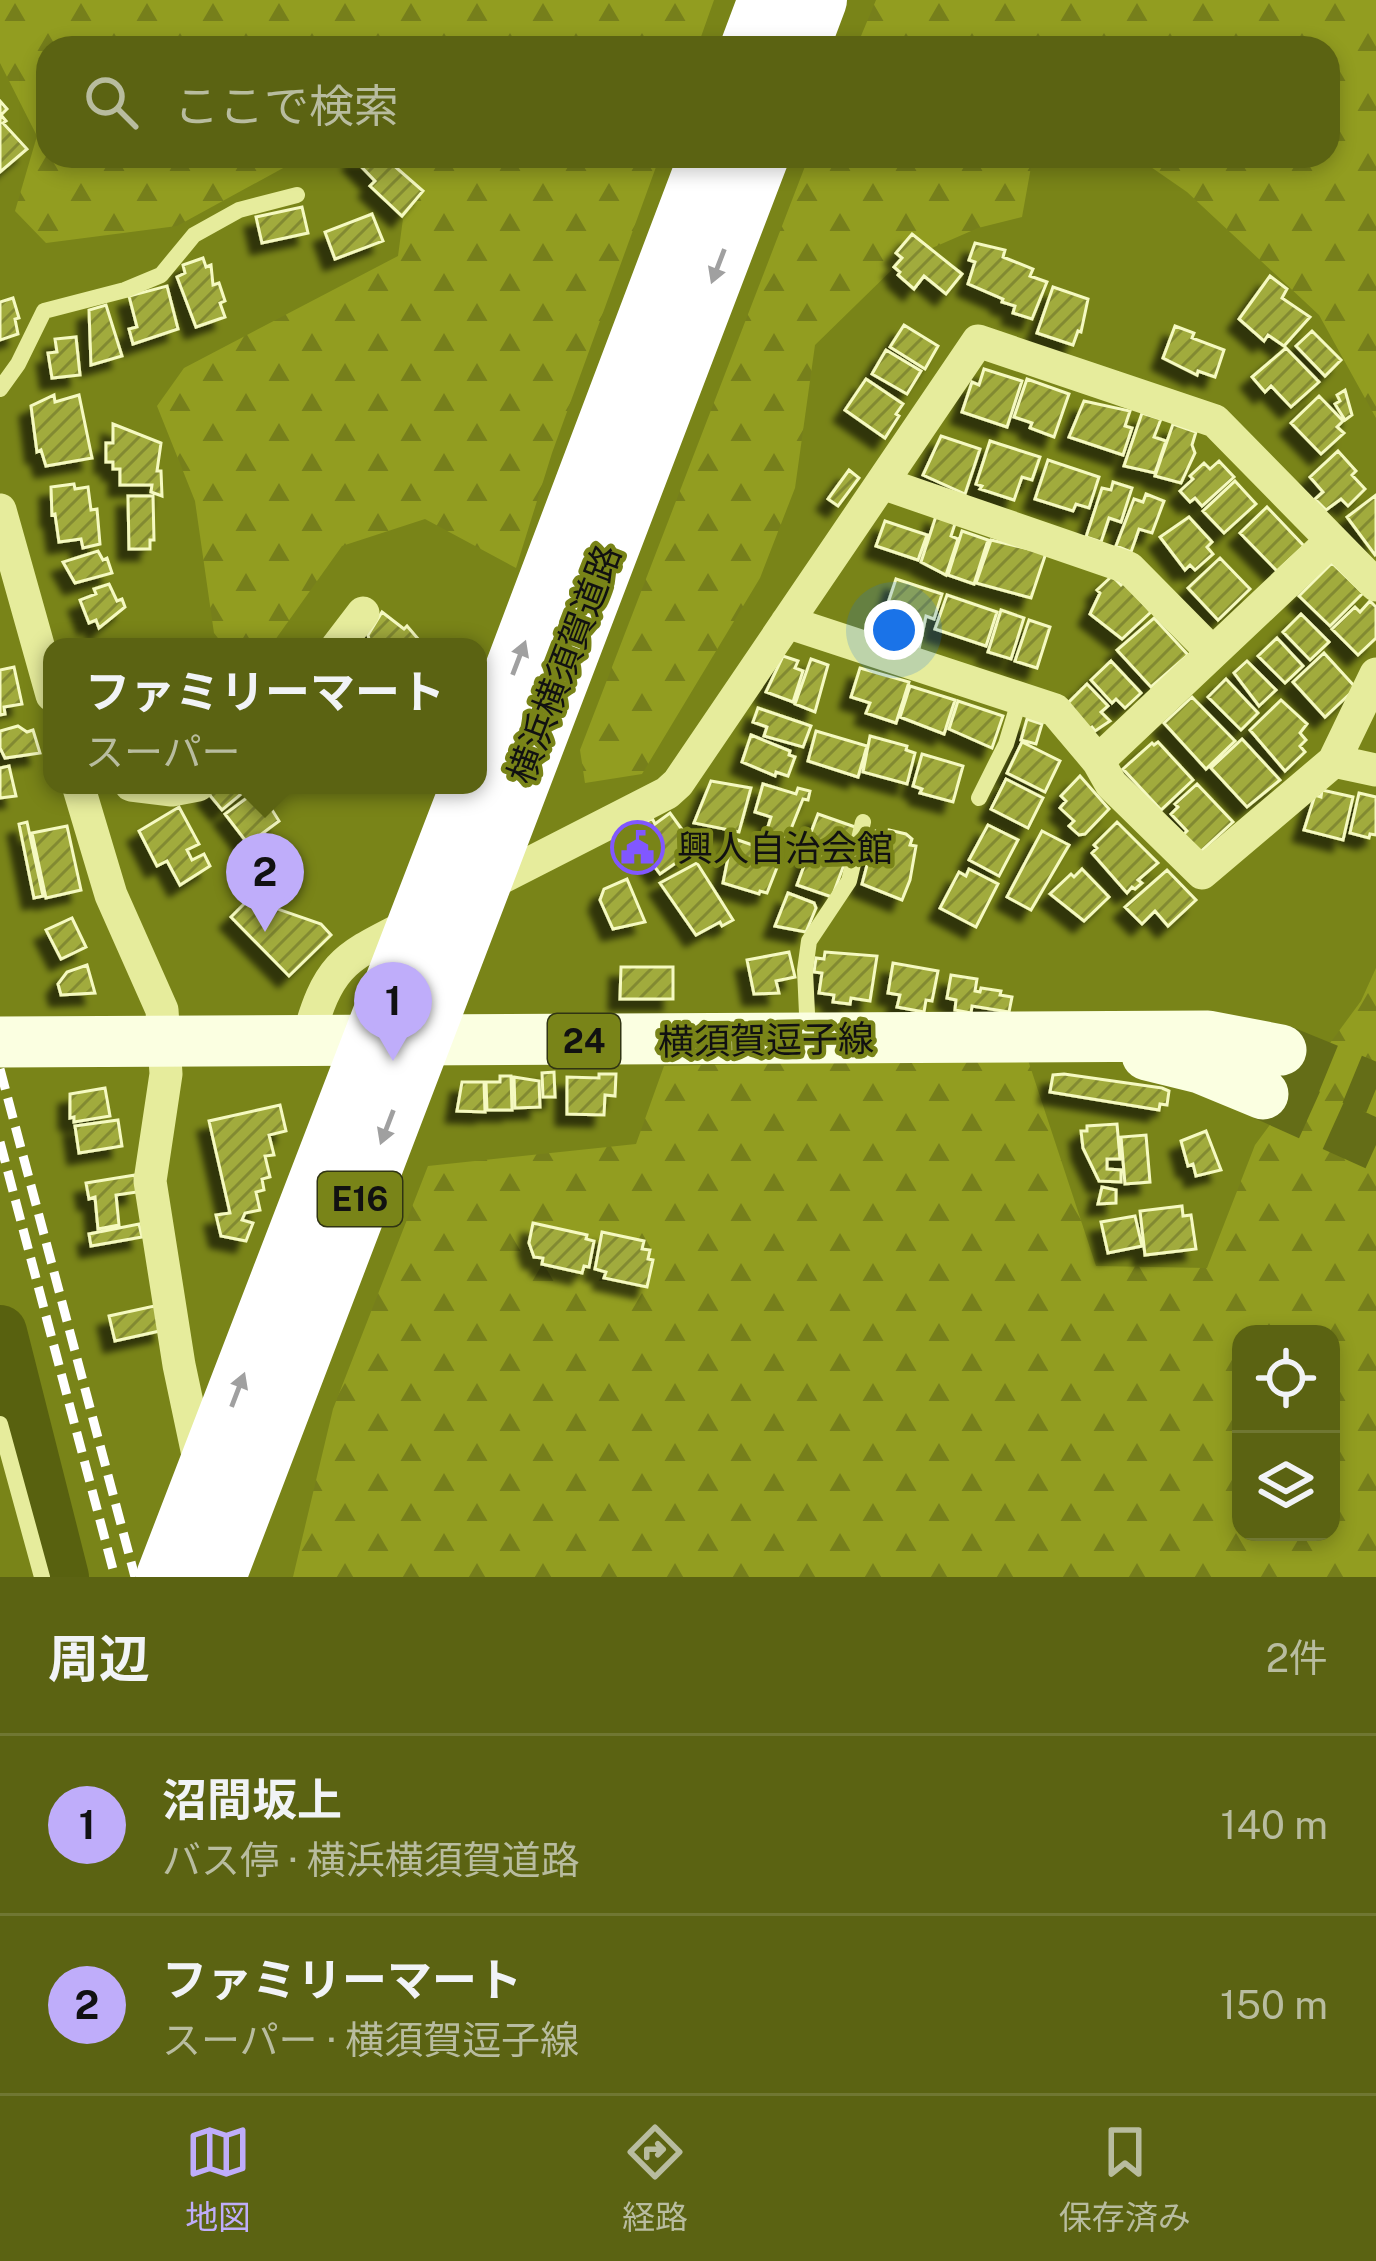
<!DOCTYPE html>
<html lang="ja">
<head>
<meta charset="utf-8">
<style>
	body { margin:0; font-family:"Public Sans","Noto Sans JP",sans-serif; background:#61691b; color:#f1f3f6 }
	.controls { position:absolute; right:36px; bottom:36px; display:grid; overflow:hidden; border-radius:24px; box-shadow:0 6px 18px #0003 }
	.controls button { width:108px; height:108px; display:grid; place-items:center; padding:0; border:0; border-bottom:3px solid #707732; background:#5b6312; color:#f1f3f6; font:60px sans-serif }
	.you { position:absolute; left:894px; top:630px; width:42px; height:42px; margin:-30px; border:9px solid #fff; border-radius:50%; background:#1a73e8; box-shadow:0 0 0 18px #1a73e833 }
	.badge { display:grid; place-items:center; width:78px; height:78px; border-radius:50%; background:#bfadfa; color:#111; font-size:39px; font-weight:700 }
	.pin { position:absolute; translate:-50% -99px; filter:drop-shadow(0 3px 6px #0008) }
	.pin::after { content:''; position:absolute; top:63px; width:42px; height:36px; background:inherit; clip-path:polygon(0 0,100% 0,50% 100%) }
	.popup { position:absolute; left:43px; top:638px; width:444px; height:156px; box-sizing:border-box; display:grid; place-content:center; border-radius:24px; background:#5b6312; filter:drop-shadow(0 3px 9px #0005); font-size:39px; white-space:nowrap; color:#b8bc9f }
	.popup b { font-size:45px; color:#f1f3f6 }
	.popup::after { content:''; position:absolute; left:50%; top:100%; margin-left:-24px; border:24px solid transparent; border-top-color:#5b6312 }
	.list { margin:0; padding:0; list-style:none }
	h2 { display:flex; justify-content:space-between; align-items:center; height:156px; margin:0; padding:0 48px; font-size:51px }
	h2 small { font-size:39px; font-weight:400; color:#b8bc9f }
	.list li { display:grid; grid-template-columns:78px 1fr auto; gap:36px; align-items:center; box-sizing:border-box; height:180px; padding:0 48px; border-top:3px solid #707732 }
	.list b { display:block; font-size:45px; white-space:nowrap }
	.list p { margin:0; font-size:39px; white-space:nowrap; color:#b8bc9f }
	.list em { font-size:39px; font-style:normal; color:#b8bc9f }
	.icon { flex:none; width:66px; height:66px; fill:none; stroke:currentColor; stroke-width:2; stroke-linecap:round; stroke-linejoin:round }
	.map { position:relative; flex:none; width:1376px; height:1577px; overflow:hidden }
	.search { position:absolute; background:#5b6312; box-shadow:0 6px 18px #0003; left:36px; right:36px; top:36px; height:132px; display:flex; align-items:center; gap:30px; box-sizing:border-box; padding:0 42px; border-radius:36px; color:#b8bc9f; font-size:45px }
	.sheet { height:516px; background:#5b6312 }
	nav { display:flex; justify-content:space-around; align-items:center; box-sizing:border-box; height:168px; border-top:3px solid #707732; background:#5b6312; font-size:33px; color:#b8bc9f }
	nav a { display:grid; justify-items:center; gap:6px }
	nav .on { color:#bfadfa }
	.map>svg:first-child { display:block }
	.forest { fill:url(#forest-firs); fill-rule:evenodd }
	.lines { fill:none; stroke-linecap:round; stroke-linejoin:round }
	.river { stroke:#58610f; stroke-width:54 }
	.building { fill:url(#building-hatch); stroke:#f5f9c1; stroke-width:3; filter:url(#shadow) }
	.primary-tunnel { stroke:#646d17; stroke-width:51; stroke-dasharray:51 26; stroke-linecap:butt }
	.service { stroke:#e6ec9c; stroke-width:16 }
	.minor { stroke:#e6ec9c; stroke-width:33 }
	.primary { stroke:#fbffe1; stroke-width:51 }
	.motorway { stroke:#fff; stroke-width:60 }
	.rail { stroke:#fff; stroke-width:9; stroke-dasharray:21 9; stroke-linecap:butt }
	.oneway { fill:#a0a0a0 }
	.labels { text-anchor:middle; stroke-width:9; stroke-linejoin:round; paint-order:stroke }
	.shield { fill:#798418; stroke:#303413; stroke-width:3 }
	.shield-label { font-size:33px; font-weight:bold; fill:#111 }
	.street-label { font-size:36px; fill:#111; stroke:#798418 }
	.poi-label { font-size:36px; fill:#111; stroke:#798418; text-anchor:start }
</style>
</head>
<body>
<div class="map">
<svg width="1376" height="1577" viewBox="0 0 1376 1577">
	<defs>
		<pattern id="forest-firs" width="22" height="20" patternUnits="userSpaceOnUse" patternTransform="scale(3)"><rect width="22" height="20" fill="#929d20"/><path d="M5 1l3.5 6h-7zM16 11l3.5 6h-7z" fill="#767f1b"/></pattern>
		<pattern id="building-hatch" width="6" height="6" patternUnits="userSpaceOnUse" patternTransform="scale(3)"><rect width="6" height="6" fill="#a1ab3c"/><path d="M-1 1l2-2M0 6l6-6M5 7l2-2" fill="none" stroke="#828a31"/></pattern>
		<filter id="shadow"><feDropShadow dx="-11" dy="11" stdDeviation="3" flood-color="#0009"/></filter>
	</defs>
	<rect width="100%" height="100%" fill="#798418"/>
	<path class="forest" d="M0,0H714L697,48H48V156H305L177,226L46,243L15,211L37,136L0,63Z
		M876,0H1376V418L1319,315L1187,192L1135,156H1328V48H856Z
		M391,156H660L552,453L516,568L425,519L342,546L270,647H225L214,633L195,501L157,406L184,368L398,256L407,189Z
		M809,156H1033L1022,217L978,228L900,262L815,345L795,488L760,578L642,774L585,783L580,750Z
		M1376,968V1577H293L333,1409L428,1166L636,1144L664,1066L1027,1057L1096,1266L1207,1268L1255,1145L1361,1001ZM1241,1334H1331V1532H1241Z"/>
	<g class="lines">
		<path class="river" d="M0,1332L62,1577"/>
	</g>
	<path class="building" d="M0,101L7,109L1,115L6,121L3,123L27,149L0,172Z
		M357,156H383L423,191L402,216L370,186L375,181L354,159Z
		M302,207L308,233L262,243L256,217Z
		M372,214L383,241L335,259L325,232Z
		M912,234L962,274L946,294L924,276L914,289L898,275L900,272L894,267L902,258L896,253Z
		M975,243L1005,250L1003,257L1033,269L1030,276L1047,282L1032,319L1013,313L1015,306L1002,302L1003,299L968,284L975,262L969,260Z
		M203,258L206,267L211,265L213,285L219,283L225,301L220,303L225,317L196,327L177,277L185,273L183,265Z
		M1270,276L1287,289L1282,298L1310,317L1284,346L1268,335L1264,341L1239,319Z
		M167,286L178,329L133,344L129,329L137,327L129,296Z
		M1053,287L1088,299L1081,332L1078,331L1073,345L1037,333Z
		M13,298L19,318L15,319L18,334L0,340V302Z
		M106,305L122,356L91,365L89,310Z
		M904,325L938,346L925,369L890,347Z
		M1175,326L1194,333L1192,338L1224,350L1215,377L1198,371L1197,375L1163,358Z
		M1312,331L1341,360L1325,376L1296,346Z
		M76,337L80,375L52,378L48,353L57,352L55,339Z
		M1286,348L1319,382L1291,407L1271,386L1265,392L1252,377Z
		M886,350L921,371L907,394L872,374Z
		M984,369L1022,381L1007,427L962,412L972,382L979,385Z
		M866,379L903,404L896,414L899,416L885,438L845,410Z
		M1027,379L1069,394L1054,437L1030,428L1032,423L1014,417Z
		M1345,390L1352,415L1345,420L1335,404L1340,401L1337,395Z
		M54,395L55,402L79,395L92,458L46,466L41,450L37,452L31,406Z
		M1319,396L1343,421L1337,427L1344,433L1321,454L1291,423Z
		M1084,401L1130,411L1125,426L1132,428L1123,455L1069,437Z
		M1142,413L1161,419L1154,437L1166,441L1155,473L1124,466Z
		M113,424L161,443L157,471H161L162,496L151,492L152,485H120V469H113V462H106V443H113Z
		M1173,424L1196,432L1192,445L1195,453L1181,483L1155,476Z
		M941,436L980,449L965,494L923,475Z
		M990,441L1040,457L1032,480L1022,477L1014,500L980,489L982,486L976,484Z
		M1338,451L1356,471L1352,475L1365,489L1348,506L1341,499L1326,510L1315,499L1323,492L1310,477Z
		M1048,460L1099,477L1089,508L1076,504L1073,511L1035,499Z
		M1219,461L1234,477L1202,506L1195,498L1190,502L1180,491L1193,479L1190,476L1204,463L1210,469Z
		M849,470L859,478L838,506L828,499Z
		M1235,481L1256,504L1224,533L1203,511Z
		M1113,482L1132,488L1121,522L1109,518L1101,542L1086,537L1102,488L1111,490Z
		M74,484L75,489L88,487L91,510L97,509L100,544L83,548L81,539L59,542L55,514L52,515L51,487Z
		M1146,494L1164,501L1152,533L1139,529L1131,552L1116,546L1134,499L1143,502Z
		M1376,495V554L1375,555L1347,517Z
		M128,496H153L154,540H150V549H129Z
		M1267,507L1304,546L1277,571L1240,533Z
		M937,513L955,524L951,536L958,539L946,575L921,562Z
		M1189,517L1212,542L1207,547L1213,554L1195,570L1190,565L1185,570L1160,537Z
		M885,521L927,535L918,560L876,546Z
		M962,531L988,540L974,584L948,575Z
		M991,540L1046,553L1031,598L976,583Z
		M98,551L103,560L107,558L112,573L75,583L63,562Z
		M1220,558L1250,589L1218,620L1188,588Z
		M1332,563L1363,593L1330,626L1299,596Z
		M1112,576L1121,585L1124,582L1151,612L1122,639L1090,614L1100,593L1097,590Z
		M896,579L942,594L934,619L926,616L919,649L898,643L906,619L885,612Z
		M109,584L117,601L122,599L125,607L99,628L96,620L89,623L80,600L96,594L94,589Z
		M947,595L997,612L986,646L935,629Z
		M1370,601L1376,607V638L1358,655L1332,629L1355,607L1360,612Z
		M1001,610L1024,618L1011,659L988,652Z
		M382,612L404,629L407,626L425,647H371L368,635Z
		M1301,614L1329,642L1310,660L1283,632Z
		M1154,618L1188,655L1151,687L1117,650Z
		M1029,620L1050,627L1037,668L1015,661Z
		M1277,638L1303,666L1285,683L1258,656Z
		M1324,653L1356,688L1325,717L1293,682Z
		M783,656L798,661L795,668L803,671L793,702L766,692Z
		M811,659L828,665L815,712L795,704Z
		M1111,661L1141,693L1125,708L1116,699L1112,703L1091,680Z
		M1247,661L1276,690L1259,706L1234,673Z
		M14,667L22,704L4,707L5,714L0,715V670Z
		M860,668L909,682L896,723L866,713L870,703L851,697Z
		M1226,679L1258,713L1241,730L1208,697Z
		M1087,684L1108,706L1101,712L1110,721L1095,731L1092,727L1088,730L1068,703Z
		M910,686L955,700L944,734L900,717Z
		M1192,697L1235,741L1206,769L1164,723Z
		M1281,700L1307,724L1300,733L1306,740L1300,746L1305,752L1285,771L1250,730Z
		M958,701L1003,716L992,748L949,729Z
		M758,708L811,726L803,747L764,736L767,727L753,722Z
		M1027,719L1042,724L1036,744L1021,740Z
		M18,726L27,732L33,730L40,753L5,758L0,748V731Z
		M816,731L867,746L858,777L808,761Z
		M751,735L790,751L789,755L795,757L788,776L776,772L775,776L742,762Z
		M870,736L907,746L906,750L915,753L907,784L863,772Z
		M1242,739L1280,780L1247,807L1211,768Z
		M1022,742L1060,761L1045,792L1007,773Z
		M1158,742L1193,780L1161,810L1123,769L1152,743L1154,745Z
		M922,754L963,766L953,802L920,793L922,789L913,786Z
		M9,766L16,796L0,798V768Z
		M1080,776L1109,809L1085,834L1079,835L1069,826L1074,821L1060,808L1066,801L1061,796Z
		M1006,779L1043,798L1028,828L991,809Z
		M711,781L751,788L739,832L694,823Z
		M763,784L796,794L798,788L810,791L808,800L803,799L787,839L766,833L771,817L755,812Z
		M1197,784L1233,822L1199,853L1183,835L1187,831L1171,814L1178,807L1175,804Z
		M218,785H252L222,810L208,793Z
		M259,789L279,821L248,844L225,814Z
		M1322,790L1353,797L1343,840L1304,830L1315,795L1321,797Z
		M1359,793L1376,797V835L1370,834L1369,838L1350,833Z
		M179,807L199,844L187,850L192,860L204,854L210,866L180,885L167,861L157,866L139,831Z
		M670,813L696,849L660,874L634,839L643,833L639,827L652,818L655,824Z
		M818,814L858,828L850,849L839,844L833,858L845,862L832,897L797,885L815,836L810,835Z
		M27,822L43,896L34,898L19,824Z
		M1117,822L1158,863L1138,880L1142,883L1135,889L1132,887L1127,893L1092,853L1097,848L1094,845Z
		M988,825L1018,840L999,876L969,860Z
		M67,826L81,890L46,898L32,833Z
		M889,830L906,834L912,839L910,845L916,846L910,880L902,900L862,884L876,831L888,834Z
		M1042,831L1069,845L1031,910L1007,897Z
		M732,838L773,852L769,862L778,865L767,893L760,891L759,894L723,883Z
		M697,863L733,920L722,926L720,922L696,935L660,883Z
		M969,869L998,884L976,927L940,908L959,872L966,876Z
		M1082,869L1109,897L1084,921L1050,894L1071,874L1074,877Z
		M1167,870L1196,900L1168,926L1155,911L1142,924L1125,907Z
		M627,879L645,922L613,929L600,900L604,889Z
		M788,893L814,903L816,908L806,932L775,926Z
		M249,899L321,924L331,935L289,976L231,917Z
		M72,918L86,947L61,959L46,930Z
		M789,952L795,977L776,981L779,993L754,994L747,960Z
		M825,952L877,956L870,1001L851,998L850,1004L833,1002L834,995L819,993L822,973L814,972L816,958L824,959Z
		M893,963L938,971L932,1001L926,1000L924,1012L897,1007L900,995L888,993Z
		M87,965L95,993L61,995L58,984L67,972Z
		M621,967H673V999H620Z
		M951,975L977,979L975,991L980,992L981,988L1001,991L1000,995L1012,997L1009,1012L972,1006L971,1013L955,1010L956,1000L947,998Z
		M554,1072L555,1097H543L542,1073Z
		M599,1074H616L615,1096L605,1095L604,1115L567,1114V1077L599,1078Z
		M1064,1074L1162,1088L1169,1091L1167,1105L1160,1104L1159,1110L1050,1092L1053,1075Z
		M500,1076H511L512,1110H487L486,1082H500Z
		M514,1077L539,1081L540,1107L515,1108Z
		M462,1082H484L485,1112L457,1111Z
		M105,1088L110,1116L74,1122V1117L70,1118V1094Z
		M280,1105L286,1131L269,1135L274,1155L265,1156L270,1177L262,1179L264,1190L256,1192L260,1210L245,1213L242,1220L253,1223L246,1241L221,1236L216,1215L230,1213L209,1121Z
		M118,1120L122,1146L79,1153L75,1126Z
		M1117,1124L1120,1159H1107V1169L1121,1170V1182L1099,1181L1083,1148L1081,1131H1087V1126Z
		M1206,1131L1221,1170L1196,1176L1193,1164L1188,1166L1181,1141Z
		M1146,1135L1150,1182L1125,1184L1121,1137Z
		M135,1175L137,1192L116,1195L119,1225L98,1229L95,1197L89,1199L86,1183Z
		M1102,1187L1116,1190V1203L1098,1204Z
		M1182,1206L1183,1216L1191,1215L1196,1249L1145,1255L1140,1211Z
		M1135,1216L1142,1246L1108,1253L1101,1222Z
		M533,1223L587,1235L586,1239L594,1241L589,1267L584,1266L582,1273L542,1264L543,1258L534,1257L529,1243Z
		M139,1224L142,1237L91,1246L89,1234Z
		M602,1232L644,1241L642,1249L650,1250L648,1259L653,1260L647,1287L604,1278L606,1272L595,1269Z
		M159,1305L164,1330L115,1341L109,1316Z"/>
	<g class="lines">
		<path class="primary-tunnel" d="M1281,1050L1376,1089
			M1263,1094L1376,1145"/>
		<path class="service" d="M0,389L18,364L44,311L125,290L161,275L194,235L239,210L297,195
			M979,798L1006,744L1020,698
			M808,1035L805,970L809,941L849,881L863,822
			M0,1424L42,1577"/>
		<path class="minor" d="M882,483L1129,568L1212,652
			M0,510L52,695
			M787,622L1055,710L1098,761L1111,784L1202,873L1334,761L1376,674
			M337,647L363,613
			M1098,761L1332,540
			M1334,761L1376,770
			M78,785L111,895L162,1010L166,1074L150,1181L179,1365L201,1469
			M131,785L172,790L198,785
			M479,889L667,793L678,783L978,341L1215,421L1376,585
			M307,1042C329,960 345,958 417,921"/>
		<path class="primary" d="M0,1042L1208,1036L1281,1050
			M1147,1055L1200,1068L1263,1094"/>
		<path class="motorway" d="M750,48L768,0
			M799,48L817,0
			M478,767L709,156
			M166,1577L471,785
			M216,1577L759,156"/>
		<path class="rail" d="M0,1069L135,1577
			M0,1142L115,1577"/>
	</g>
	<defs><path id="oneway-solid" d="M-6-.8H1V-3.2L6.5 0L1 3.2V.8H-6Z" transform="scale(3)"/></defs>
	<g class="oneway">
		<use href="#oneway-solid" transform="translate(718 266) rotate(111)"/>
		<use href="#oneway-solid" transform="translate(519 658) rotate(-69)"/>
		<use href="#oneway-solid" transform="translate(387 1127) rotate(111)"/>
		<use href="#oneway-solid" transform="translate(238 1390) rotate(-69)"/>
	</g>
	<defs>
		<symbol id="civic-ring" viewBox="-11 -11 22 22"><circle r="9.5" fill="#798418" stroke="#8157ff" stroke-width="1.5"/><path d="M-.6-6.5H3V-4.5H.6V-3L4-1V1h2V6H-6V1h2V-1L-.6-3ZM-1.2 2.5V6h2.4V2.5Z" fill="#8157ff"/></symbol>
	</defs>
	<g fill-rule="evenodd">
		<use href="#civic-ring" x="608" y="818" width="59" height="59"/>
	</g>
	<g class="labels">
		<g class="shield">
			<rect x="548" y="1014" width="72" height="54" rx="9"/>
			<rect x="318" y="1172" width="84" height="54" rx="9"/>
		</g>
		<g class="shield-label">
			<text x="584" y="1053">24</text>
			<text x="360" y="1211">E16</text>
		</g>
		<g class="street-label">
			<text transform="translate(564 664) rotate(-69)" y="13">横浜横須賀道路</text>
			<text transform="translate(766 1040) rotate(-1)" y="13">横須賀逗子線</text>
		</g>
		<g class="poi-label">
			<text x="677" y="861">興人自治会館</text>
		</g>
	</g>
</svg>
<div class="controls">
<button><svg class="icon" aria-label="locate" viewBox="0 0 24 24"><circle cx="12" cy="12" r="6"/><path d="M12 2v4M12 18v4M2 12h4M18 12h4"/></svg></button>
<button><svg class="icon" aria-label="layers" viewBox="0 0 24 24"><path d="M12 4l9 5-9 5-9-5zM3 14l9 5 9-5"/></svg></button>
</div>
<div class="you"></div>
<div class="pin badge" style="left:393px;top:1061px">1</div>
<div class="pin badge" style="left:265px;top:932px">2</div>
<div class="popup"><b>ファミリーマート</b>スーパー</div>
<div class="search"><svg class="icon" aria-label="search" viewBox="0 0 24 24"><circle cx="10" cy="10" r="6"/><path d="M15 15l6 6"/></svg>ここで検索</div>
</div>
<section class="sheet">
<h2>周辺<small>2件</small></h2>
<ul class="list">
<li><span class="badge">1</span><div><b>沼間坂上</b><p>バス停 · 横浜横須賀道路</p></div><em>140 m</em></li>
<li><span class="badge">2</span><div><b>ファミリーマート</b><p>スーパー · 横須賀逗子線</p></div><em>150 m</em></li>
</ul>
</section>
<nav>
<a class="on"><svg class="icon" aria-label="map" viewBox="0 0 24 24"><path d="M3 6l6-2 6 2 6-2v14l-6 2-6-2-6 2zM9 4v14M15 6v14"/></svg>地図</a>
<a><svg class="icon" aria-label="directions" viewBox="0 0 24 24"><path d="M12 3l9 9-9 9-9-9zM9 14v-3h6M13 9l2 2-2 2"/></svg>経路</a>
<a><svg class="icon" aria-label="saved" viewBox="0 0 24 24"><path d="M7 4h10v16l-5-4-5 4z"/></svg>保存済み</a>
</nav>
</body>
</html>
